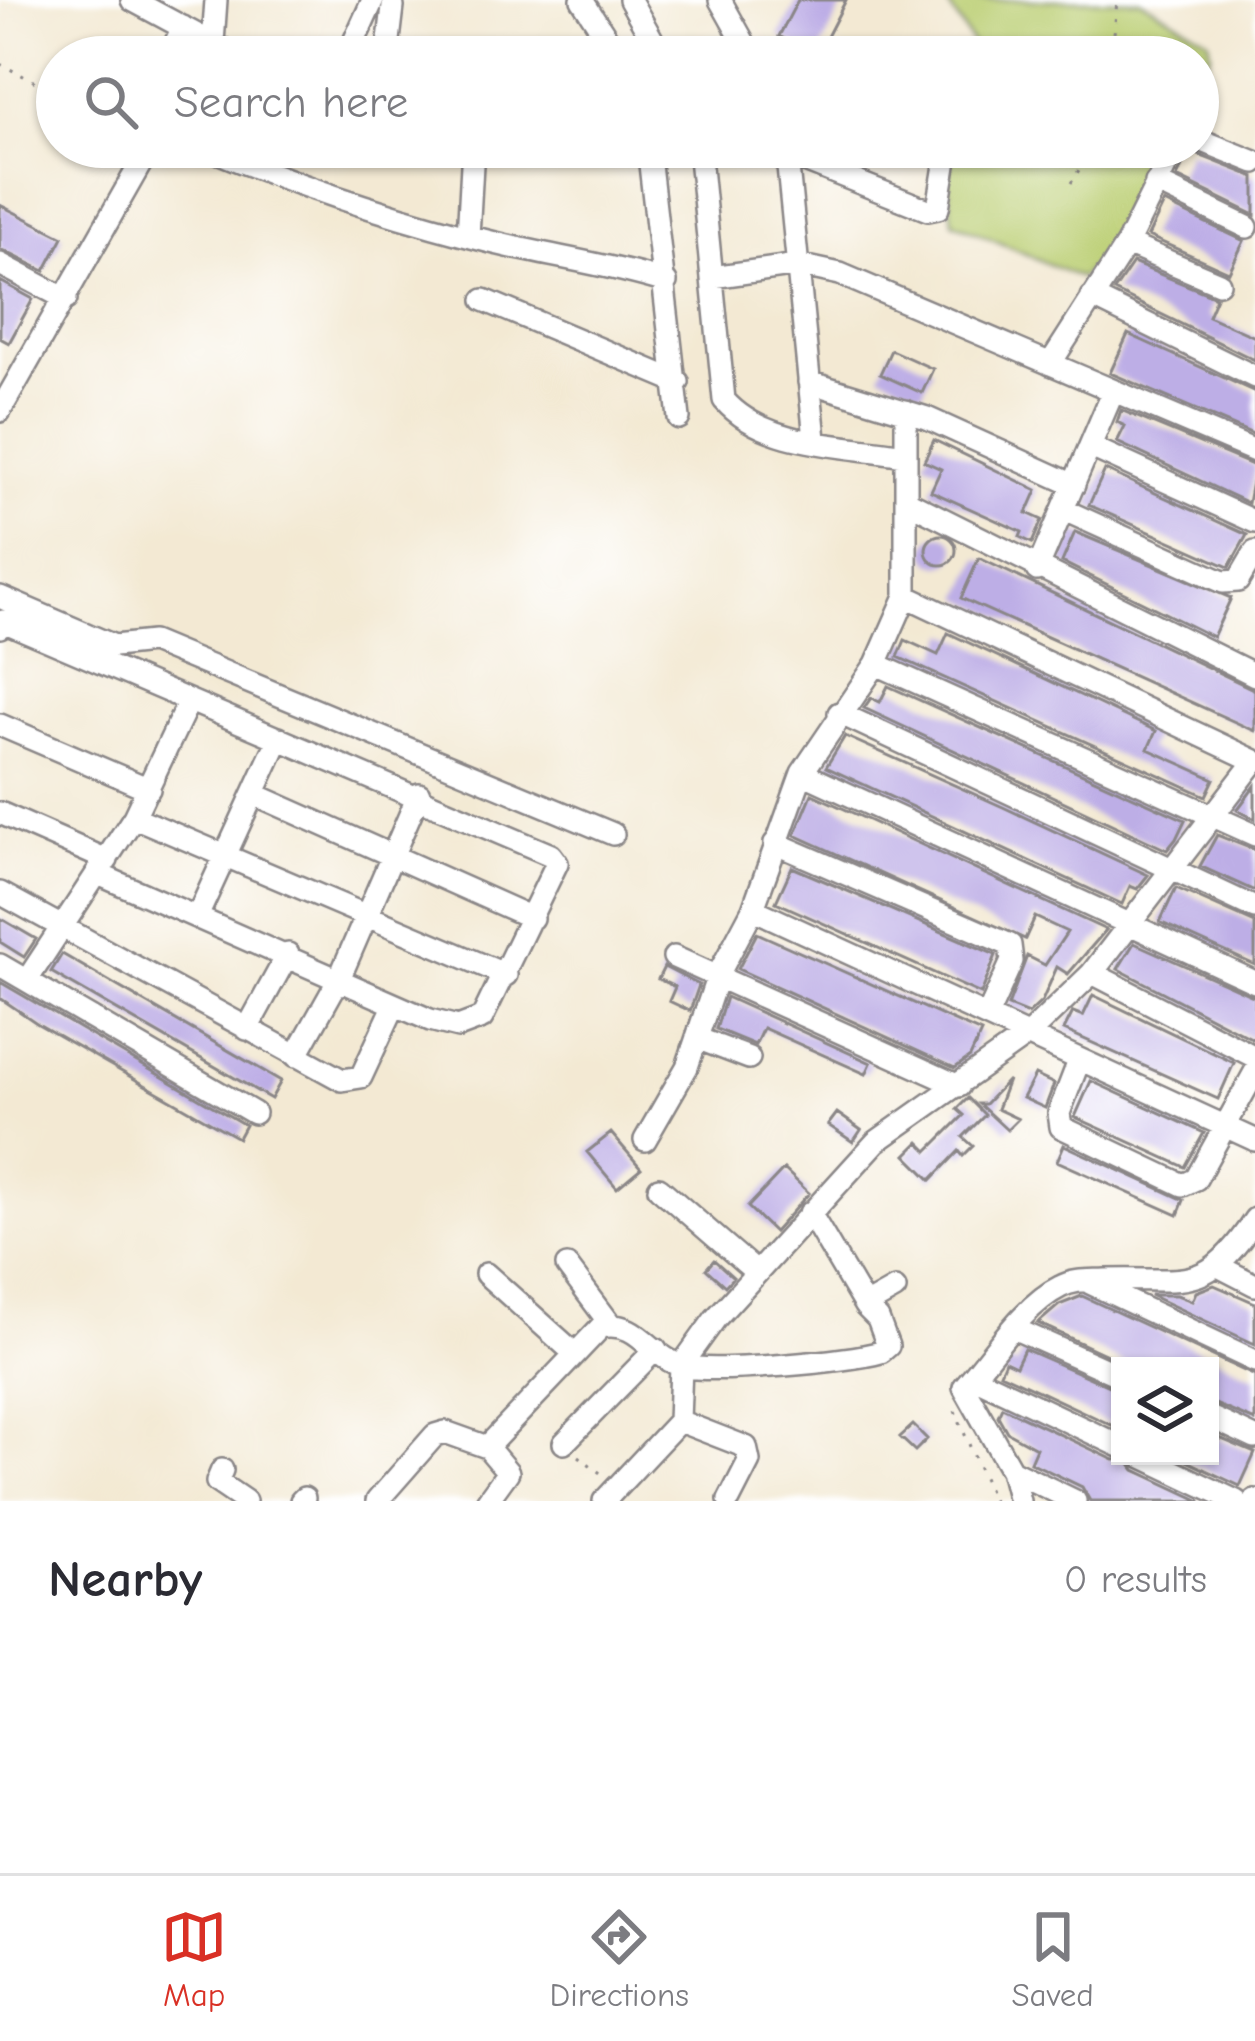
<!DOCTYPE html>
<html lang="en">
<head>
<meta charset="utf-8">
<style>
	body { margin:0; font-family:"Comic Neue",sans-serif; background:#f2f2f3; color:#2b2b33 }
	.controls { position:absolute; right:36px; bottom:36px; display:grid; overflow:hidden; border-radius:0px; box-shadow:0 3px 9px #0004 }
	.controls button { width:108px; height:108px; display:grid; place-items:center; padding:0; border:0; border-bottom:3px solid #e1e1e2; background:#fff; color:#2b2b33; font:60px sans-serif }
	.list { margin:0; padding:0; list-style:none }
	h2 { display:flex; justify-content:space-between; align-items:center; height:156px; margin:0; padding:0 48px; font-size:51px }
	h2 small { font-size:39px; font-weight:400; color:#7c7c81 }
	.icon { flex:none; width:66px; height:66px; fill:none; stroke:currentColor; stroke-width:2; stroke-linecap:round; stroke-linejoin:round }
	.map { position:relative; flex:none; width:1255px; height:1501px; overflow:hidden }
	.search { position:absolute; background:#fff; box-shadow:0 3px 9px #0004; left:36px; right:36px; top:36px; height:132px; display:flex; align-items:center; gap:30px; box-sizing:border-box; padding:0 42px; border-radius:66px; color:#7c7c81; font-size:45px }
	.sheet { height:372px; background:#fff }
	nav { display:flex; justify-content:space-around; align-items:center; box-sizing:border-box; height:168px; border-top:3px solid #e1e1e2; background:#fff; font-size:33px; color:#7c7c81 }
	nav a { display:grid; justify-items:center; gap:6px }
	nav .on { color:#d93025 }
	.map>svg:first-child { display:block }
	.green { fill:#bace71; stroke:#6e7856; stroke-width:3 }
	.building { fill:#bdaee6 }
	.lines { fill:none; stroke-linecap:round; stroke-linejoin:round }
	.minor-casing { stroke:#8a8687; stroke-width:26 }
	.path { stroke:#8a8687; stroke-width:3; stroke-dasharray:3 9; stroke-linecap:butt }
	.minor { stroke:#fff; stroke-width:21 }
</style>
</head>
<body>
<div class="map">
<svg width="1255" height="1501" viewBox="0 0 1255 1501">
	<rect width="100%" height="100%" fill="#fff"/>
	<filter id="ink" filterUnits="userSpaceOnUse"><feTurbulence type="fractalNoise" baseFrequency=".00833" numOctaves="2"/><feDisplacementMap in="SourceGraphic" scale="24" xChannelSelector="R" yChannelSelector="G"/><feConvolveMatrix kernelMatrix="1 2 1 2 8 2 1 2 1" color-interpolation-filters="sRGB"/></filter>
	<filter id="wash" filterUnits="userSpaceOnUse"><feTurbulence type="fractalNoise" baseFrequency=".004" numOctaves="4" result="noise"/><feDisplacementMap in="SourceGraphic" scale="48" xChannelSelector="R" yChannelSelector="G"/><feGaussianBlur stdDeviation="2.7" result="paint"/><feColorMatrix in="noise" values="0 0 0 0 0 0 0 0 0 0 0 0 0 0 0 0 0 1.4 0 .05"/><feComposite in="paint" operator="in"/></filter>
	<g filter="url(#wash)">
		<rect width="100%" height="100%" fill="#f3e9d3"/>
		<path class="green" d="M945,0H1140L1209,39L1211,53L1198,84V57H981Z
			M953,147H1165L1113,246L1080,278L953,222L948,182Z"/>
		<g id="blocks">
			<path class="building" d="M798,0H846L817,56L779,36Z
				M1189,151L1255,177V215L1177,177Z
				M1164,203L1244,241L1229,272L1148,236Z
				M0,205L63,237L45,271L0,249Z
				M1133,263L1216,297L1208,316L1255,337V360L1114,291Z
				M0,281L33,299L9,343L0,338Z
				M1128,334L1255,392V435L1110,373Z
				M891,350L933,369L922,393L880,374Z
				M1121,410L1255,466L1248,503L1117,442L1125,426L1117,422Z
				M934,440L1037,490L1027,513L1042,520L1032,543L1020,537L1022,532L931,491L941,469L924,461Z
				M1105,470L1247,535L1229,567L1089,505Z
				M1075,532L1231,598L1213,637L1062,562Z
				M926 550a15 15 0 1 1 30 0a15 15 0 1 1-30 0Z
				M979,558L1255,690V731L961,598Z
				M948,633L1156,731L1148,749L1214,779L1206,796L898,657L905,640L938,655Z
				M888,686L1185,820L1176,839L1167,850L864,708L871,698L880,702Z
				M845,736L1003,807L1148,875L1137,889L1130,886L1122,904L826,767Z
				M1255,786V819L1237,810Z
				M812,794L1106,930L1068,974L1057,967L1042,1001L1028,1014L1008,1006L1027,956L1045,965L1067,932L1035,917L1025,939L795,835Z
				M1217,835L1255,850V891L1200,866Z
				M792,867L996,955L981,994L776,902Z
				M1176,888L1255,923V965L1160,922Z
				M0,918L36,939L24,957L0,942Z
				M757,933L981,1033L970,1057L955,1068L738,969Z
				M1134,943L1255,997V1040L1118,969Z
				M62,954L281,1081L271,1099L51,972Z
				M664,967L699,985L690,1011L669,1001L675,987L658,979Z
				M0,982L245,1125L238,1138L38,1024L0,998Z
				M1093,995L1234,1063L1218,1099L1064,1030L1073,1012L1083,1016Z
				M726,997L871,1063L866,1074L763,1028L755,1045L716,1029Z
				M1035,1075L1054,1084L1045,1108L1023,1098Z
				M1008,1080L997,1109L1018,1119L1007,1130L979,1104H985Z
				M1091,1081L1204,1133L1185,1167L1075,1117Z
				M968,1098L985,1115L963,1137L973,1146L963,1156L959,1151L931,1180L906,1155L919,1142L928,1151L964,1115L957,1109Z
				M837,1113L861,1130L853,1142L828,1125Z
				M611,1133L641,1168L617,1188L587,1152Z
				M1064,1145L1184,1200L1178,1215L1057,1161Z
				M784,1169L809,1193L774,1232L748,1207Z
				M714,1260L733,1277L725,1286L706,1269Z
				M1214,1285L1255,1303V1344L1150,1295H1177L1192,1301L1196,1292Z
				M1082,1296L1255,1376V1421L1210,1402V1366H1131L1038,1323L1059,1305Z
				M1024,1349L1120,1391V1429L1000,1373L1005,1361L1016,1366Z
				M1002,1407L1114,1460L1127,1459L1135,1470L1201,1501H1090L1082,1487L1030,1462L1036,1448L1007,1432L998,1416Z
				M913,1425L927,1439L915,1451L900,1437Z
				M1210,1434L1255,1453L1240,1486L1176,1456H1210Z"/>
		</g>
	</g>
	<g filter="url(#ink)">
		<use href="#blocks" fill-opacity="0" stroke="#8a8687" stroke-width="3"/>
		<g class="lines">
			<defs>
				<path id="minor" d="M132,0L238,57
					M582,0L619,57
					M630,0L662,57
					M720,0L752,57
					M213,43L216,0
					M396,54L425,53
					M169,57L183,27
					M347,57L373,0
					M387,57L393,7
					M1198,139L1255,162
					M205,147C298,186 397,219 495,243C552,257 609,264 666,282
					M648,147L679,418
					M699,147L724,400C764,447 847,445 904,455
					M786,147L815,439
					M787,154L928,210L938,208L948,147
					M1156,183L1247,227
					M468,236L473,147
					M1127,244L1219,283
					M0,264L66,299
					M712,277L798,265L840,274L1255,451
					M1092,297L1255,377
					M484,300L678,382
					M1050,364L1127,244L1175,147
					M809,382L927,418L1074,485
					M0,411L150,147
					M1091,447L1255,522
					M907,501L1255,675
					M1064,510L1223,582L1238,581L1255,552
					M1037,570L1113,392
					M906,596L1255,761
					M0,597L114,646L152,642L613,834
					M0,627L3,621L551,855L557,863L482,1018L458,1027L430,1020L98,874
					M876,664L1255,835
					M839,713L1255,908
					M0,725L149,789
					M802,773L1255,982
					M254,794L532,918
					M0,813L107,860
					M134,817L506,975
					M775,843L1010,945L1012,961L988,1014
					M0,893L342,1080L361,1077L394,1006
					M753,909L1255,1140
					M197,917L279,738
					M674,957L959,1086
					M0,965L254,1113
					M1092,973L1255,1057
					M27,980L134,817L189,701
					M247,1029L288,954
					M699,1039L749,1058
					M296,1056L339,979L419,794
					M1079,1061L1059,1113L1061,1127L1183,1185L1196,1179L1255,1072
					M645,1140L687,1067L718,975L753,909L802,773L876,664L906,596V411
					M659,1188L756,1272
					M810,1213L865,1306L895,1289
					M567,1266L611,1325
					M1220,1267L1255,1285
					M486,1274L573,1352
					M1090,1283L1255,1361
					M1015,1329L1120,1376
					M681,1366L715,1319L876,1142L1029,1034L1092,973L1255,761
					M974,1377L1120,1446
					M1210,1417L1255,1438
					M679,1421L746,1447L749,1461L729,1500
					M564,1443L656,1349
					M487,1447L601,1327C640,1319 650,1358 683,1366C714,1374 849,1361 881,1352L888,1346L878,1319L865,1306
					M1141,1456L1236,1501
					M222,1470L217,1482L245,1501
					M1011,1470L1075,1501
					M301,1501L304,1498
					M377,1501L435,1435L445,1432L487,1447L508,1472L487,1501
					M604,1501L679,1421L681,1366
					M1019,1501L1011,1470L964,1387C992,1356 1023,1305 1060,1287C1075,1279 1090,1281 1106,1280C1187,1277 1204,1296 1255,1219
					M1255,1501V1500"/>
			</defs>
			<use href="#minor" class="minor-casing"/>
			<path class="path" d="M1112,57L1117,0
				M0,64L57,93
				M1071,183L1093,147
				M955,1411L993,1501
				M579,1456L604,1476"/>
			<use href="#minor" class="minor"/>
		</g>
	</g>
</svg>
<div class="controls">
<button><svg class="icon" aria-label="layers" viewBox="0 0 24 24"><path d="M12 4l9 5-9 5-9-5zM3 14l9 5 9-5"/></svg></button>
</div>
<div class="search"><svg class="icon" aria-label="search" viewBox="0 0 24 24"><circle cx="10" cy="10" r="6"/><path d="M15 15l6 6"/></svg>Search here</div>
</div>
<section class="sheet">
<h2>Nearby<small>0 results</small></h2>
<ul class="list">
</ul>
</section>
<nav>
<a class="on"><svg class="icon" aria-label="map" viewBox="0 0 24 24"><path d="M3 6l6-2 6 2 6-2v14l-6 2-6-2-6 2zM9 4v14M15 6v14"/></svg>Map</a>
<a><svg class="icon" aria-label="directions" viewBox="0 0 24 24"><path d="M12 3l9 9-9 9-9-9zM9 14v-3h6M13 9l2 2-2 2"/></svg>Directions</a>
<a><svg class="icon" aria-label="saved" viewBox="0 0 24 24"><path d="M7 4h10v16l-5-4-5 4z"/></svg>Saved</a>
</nav>
</body>
</html>
